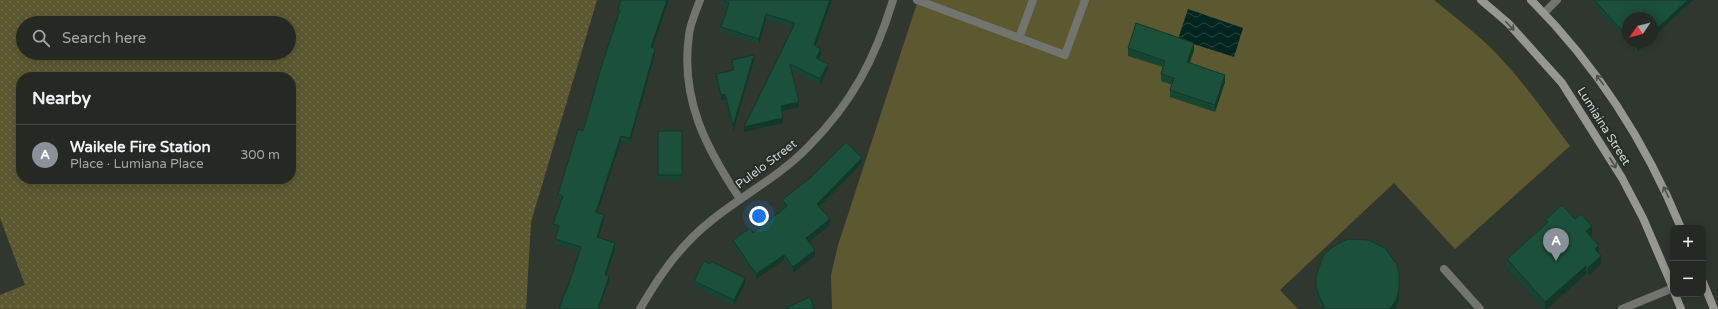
<!DOCTYPE html>
<html lang="en">
<head>
<meta charset="utf-8">
<style>
	body { margin:0; font-family:"Varela Round",sans-serif; background:#2c312b; color:#f1f3f6 }
	.controls { position:absolute; right:12px; bottom:12px; display:grid; overflow:hidden; border-radius:8px; box-shadow:0 2px 10px #0003 }
	.controls button { width:36px; height:36px; display:grid; place-items:center; padding:0; border:0; border-bottom:1px solid #414541; background:#242923; color:#f1f3f6; font:20px sans-serif }
	.compass { position:absolute; left:1622px; top:12px; width:36px; height:36px; border-radius:50%; background:#242923; box-shadow:0 2px 10px #0003; rotate:235deg }
	.you { position:absolute; left:759px; top:216px; width:14px; height:14px; margin:-10px; border:3px solid #fff; border-radius:50%; background:#1a73e8; box-shadow:0 0 0 6px #1a73e833 }
	.badge { display:grid; place-items:center; width:26px; height:26px; border-radius:50%; background:#8c9099; color:#fff; font-size:13px; font-weight:700 }
	.pin { position:absolute; translate:-50% -33px; filter:drop-shadow(0 1px 2px #0008) }
	.pin::after { content:''; position:absolute; top:21px; width:14px; height:12px; background:inherit; clip-path:polygon(0 0,100% 0,50% 100%) }
	.list { margin:0; padding:0; list-style:none }
	h2 { display:flex; justify-content:space-between; align-items:center; height:52px; margin:0; padding:0 16px; font-size:17px }
	h2 small { font-size:13px; font-weight:400; color:#a3a6a6 }
	.list li { display:grid; grid-template-columns:26px 1fr auto; gap:12px; align-items:center; box-sizing:border-box; height:60px; padding:0 16px; border-top:1px solid #414541 }
	.list b { display:block; font-size:15px; white-space:nowrap }
	.list p { margin:0; font-size:13px; white-space:nowrap; color:#a3a6a6 }
	.list em { font-size:13px; font-style:normal; color:#a3a6a6 }
	.icon { flex:none; width:22px; height:22px; fill:none; stroke:currentColor; stroke-width:2; stroke-linecap:round; stroke-linejoin:round }
	.map { position:relative; flex:none; width:1718px; height:309px; overflow:hidden }
	.search { position:absolute; background:#242923; box-shadow:0 2px 10px #0003; left:16px; top:16px; width:280px; height:44px; display:flex; align-items:center; gap:10px; box-sizing:border-box; padding:0 14px; border-radius:22px; color:#a3a6a6; font-size:15px }
	.panel { position:absolute; background:#242923; box-shadow:0 2px 10px #0003; left:16px; top:72px; width:280px; height:112px; border-radius:16px }
	.map>svg:first-child { display:block }
	.grass { fill:url(#grass-dots); fill-rule:evenodd }
	.park { fill:#5c5931 }
	.water { fill:url(#water-waves) }
	.lines { fill:none; stroke-linecap:round; stroke-linejoin:round }
	.lane { stroke:#72746f; stroke-width:8 }
	.street { stroke:#72746f; stroke-width:8 }
	.secondary { stroke:#959790; stroke-width:8 }
	.wall { fill:#174533 }
	.shaded-wall { fill:#133829 }
	.building { fill:#1b503b; stroke:#133829 }
	.oneway { stroke:#4d514b }
	.labels { text-anchor:middle; stroke-width:4; stroke-linejoin:round; paint-order:stroke }
	.street-label { font-size:12px; fill:#d0d5d0; stroke:#262c26 }
</style>
</head>
<body>
<div class="map">
<svg width="1718" height="309" viewBox="0 0 1718 309">
	<defs>
		<pattern id="grass-dots" width="8" height="8" patternUnits="userSpaceOnUse"><rect width="8" height="8" fill="#5c5931"/><path d="M2 2h.1M6 6h.1" fill="none" stroke="#72704e" stroke-width="1.8" stroke-linecap="round"/></pattern>
		<pattern id="water-waves" width="16" height="10" patternUnits="userSpaceOnUse"><rect width="16" height="10" fill="#022520"/><path d="M0 5q4-4 8 0t8 0" fill="none" stroke="#26443f"/></pattern>
	</defs>
	<rect width="100%" height="100%" fill="#30372f"/>
	<path class="grass" d="M0,0H597L531,222L526,309H0V295L25,285L0,218ZM23,23H289V53H23ZM21,77H291V179H21Z"/>
	<path class="park" d="M918,0H1434C1455,17 1476,33 1495,52C1523,81 1546,114 1570,146L1455,249L1394,183L1280,290L1298,309H832L831,275L838,245Z"/>
	<path class="water" d="M1188,9L1243,28L1234,57L1178,39Z"/>
	<g class="lines">
		<path class="lane" d="M917,0L1065,55L1085,0
			M1544,13L1557,0
			M1019,38L1033,0
			M1444,269L1480,309"/>
		<path class="street" d="M700,0C696,11 690,24 689,35C680,99 706,148 740,199
			M640,309C659,276 681,244 712,220C743,195 780,176 808,147C852,103 875,59 893,0
			M1622,309L1673,288"/>
		<path class="secondary" d="M1481,0L1508,23L1562,83L1622,178L1643,218L1673,288
			M1531,0C1596,65 1646,143 1681,228
			M1703,282L1714,309
			M1675,294L1681,309"/>
	</g>
	<path class="wall" d="M621,0L652,48L655,54L630,143L621,141L597,212L604,220L599,238L615,249L607,275L609,281L599,309H559L566,292L579,252L555,244V239L558,231L553,230V224L561,200L558,199V194L583,131L618,15V9Z
		M832,0L816,46L821,54L819,59L828,69L820,85L791,70L799,107L782,111L783,123L744,132L792,27L766,20L759,44L721,33V27L727,8L724,7V1Z
		M1593,0H1693L1628,18V42H1648L1637,52L1593,4Z
		M1128,48L1194,50L1190,63L1225,82L1215,112L1170,97V90L1172,85L1161,81V74L1163,67L1128,56Z
		M732,60H754L733,132L725,99L721,100L716,79V74L733,70L732,65Z
		M658,131H682V181L658,180Z
		M862,163L820,207L830,225L808,242L815,256L793,273L784,260L756,279L733,245V240L753,233L784,208L782,206V200Z
		M1575,219L1592,235L1590,236L1599,252L1601,264L1588,276L1586,274L1547,309H1543L1507,268V259L1545,224V220Z
		M1316,276L1399,299L1395,309H1321L1319,305L1316,295Z
		M694,281L745,284L734,306L694,286Z"/>
	<path class="shaded-wall" d="M667,0H669L651,53V47Z
		M830,0H832L814,50V45Z
		M1688,0H1693L1652,38V33Z
		M766,14V20L759,44V39Z
		M1642,42H1648L1637,52V47Z
		M1194,43V50L1187,69V62Z
		M655,49V54L630,143V138Z
		M821,49V54L816,64V58Z
		M754,55V60L733,132V126Z
		M828,64V69L820,85V79Z
		M1225,75V82L1215,112V105Z
		M725,94V99L721,100V95Z
		M799,102V107L781,111V106Z
		M783,118V123L744,132V127Z
		M621,136V141L596,217V212Z
		M862,158V163L817,209V204Z
		M604,215V220L597,243V237Z
		M830,219V225L806,244V238Z
		M1592,226V235L1586,240V231Z
		M615,243V249L605,280V275Z
		M1599,246V254L1595,249Z
		M815,250V256L793,273V267Z
		M784,255V260L756,279V274Z
		M1601,256V264L1588,276V268Z
		M1586,266V274L1547,309H1545V302Z
		M609,276V281L599,309H598Z
		M745,278V284L734,306V300Z
		M1399,290V299L1396,309H1390Z"/>
	<path class="building" d="M621,0H667L651,47L655,49L630,138L621,136L596,212L604,215L597,237L615,243L605,275L609,276L598,309H559L565,292H566L581,247L555,239L559,226L553,224L563,196L558,194L578,129L583,131L602,64L620,10L618,9Z
		M724,0H830L814,45L821,49L816,58L828,64L820,79L790,64L799,102L781,106L783,118L744,127L795,23L766,14L759,39L721,27L729,3L724,1Z
		M1594,0H1688L1652,33V18H1628V37Z
		M1136,23L1194,43L1187,62L1225,75L1215,105L1170,90L1174,78L1161,74L1165,61L1128,48Z
		M1633,42H1642L1637,47Z
		M754,55L733,126L725,94L721,95L716,74L734,70L732,60Z
		M658,131H682V175H658Z
		M846,142L862,158L817,204L830,219L806,238L815,250L793,267L784,255L756,274L733,240L750,228L753,233L787,206L782,200L810,178Z
		M1562,205L1575,219L1581,214L1592,226L1586,231L1599,246L1595,249L1601,256L1588,268L1586,266L1545,302L1507,259L1548,222L1545,220Z
		M1349,239L1368,240L1385,248L1396,263L1399,272V290L1396,300L1390,309H1327L1324,306L1319,296L1316,286V276L1323,256L1330,249L1339,243Z
		M704,261L710,264L712,262L745,278L734,300L694,281Z
		M810,297L815,309H784Z"/>
	<defs><path id="oneway-shaft" d="M-6 0H5M1.5-3L5.5 0L1.5 3" fill="none" stroke-width="1.6" stroke-linecap="round" stroke-linejoin="round"/></defs>
	<g class="oneway">
		<use href="#oneway-shaft" transform="translate(1510 26) rotate(46)"/>
		<use href="#oneway-shaft" transform="translate(1600 80) rotate(-126)"/>
		<use href="#oneway-shaft" transform="translate(1613 163) rotate(59)"/>
		<use href="#oneway-shaft" transform="translate(1666 192) rotate(-116)"/>
	</g>
	<g class="labels">
		<g class="street-label">
			<text transform="translate(1604 126) rotate(58)" y="4">Lumiaina Street</text>
			<text transform="translate(766 164) rotate(-37)" y="4">Pulelo Street</text>
		</g>
	</g>
</svg>
<div class="controls">
<button>+</button>
<button>−</button>
</div>
<svg class="compass" viewBox="-18 -18 36 36"><path d="M0-13l5 13h-10z" fill="#e53935"/><path d="M0 13l5-13h-10z" fill="#a3a6a6"/></svg>
<div class="you"></div>
<div class="pin badge" style="left:1556px;top:261px">A</div>
<div class="search"><svg class="icon" aria-label="search" viewBox="0 0 24 24"><circle cx="10" cy="10" r="6"/><path d="M15 15l6 6"/></svg>Search here</div>
<section class="panel">
<h2>Nearby<small></small></h2>
<ul class="list">
<li><span class="badge">A</span><div><b>Waikele Fire Station</b><p>Place · Lumiana Place</p></div><em>300 m</em></li>
</ul>
</section>
</div>
</body>
</html>
